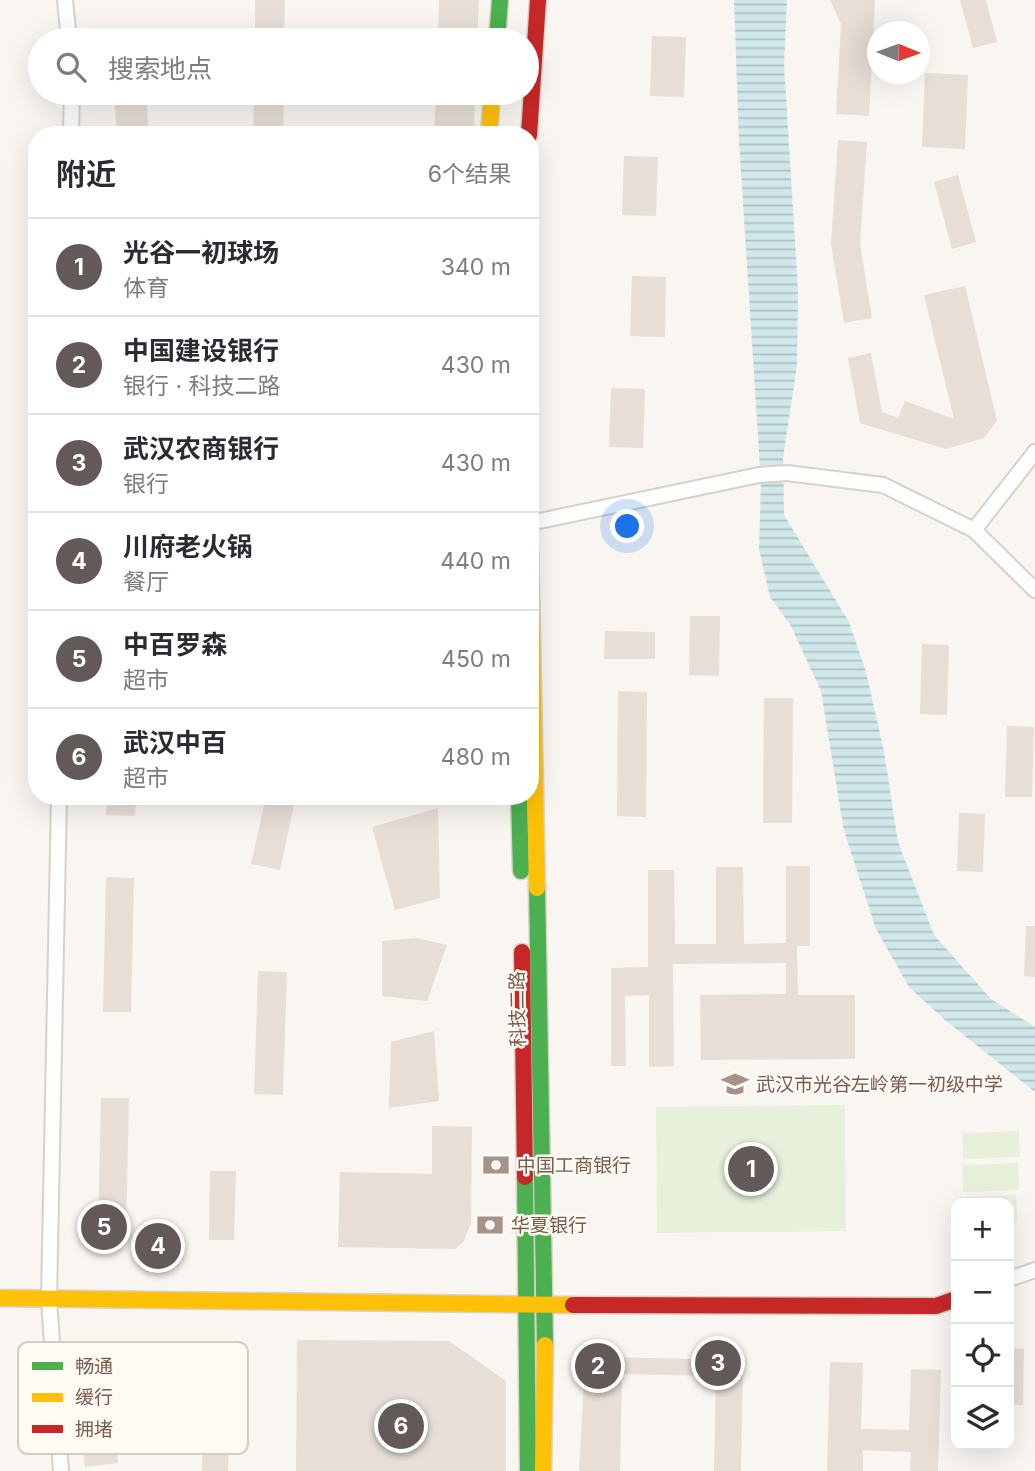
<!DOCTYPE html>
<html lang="zh">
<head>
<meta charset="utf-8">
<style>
	body { margin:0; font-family:Inter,"Noto Sans SC",sans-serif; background:#f7f7f7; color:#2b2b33 }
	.controls { position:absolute; right:21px; bottom:21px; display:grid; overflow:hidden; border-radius:14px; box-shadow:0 7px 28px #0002 }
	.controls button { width:63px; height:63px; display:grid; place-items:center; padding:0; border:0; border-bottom:2px solid #e1e1e2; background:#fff; color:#2b2b33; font:35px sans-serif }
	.compass { position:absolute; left:867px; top:21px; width:63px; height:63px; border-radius:50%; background:#fff; box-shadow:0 7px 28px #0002; rotate:91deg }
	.you { position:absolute; left:628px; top:527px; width:24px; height:24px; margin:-18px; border:5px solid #fff; border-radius:50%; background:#1a73e8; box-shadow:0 0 0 10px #1a73e833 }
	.badge { display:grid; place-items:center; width:46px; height:46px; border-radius:50%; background:#625958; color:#fff; font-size:23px; font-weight:700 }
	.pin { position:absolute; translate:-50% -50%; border:4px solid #fff; box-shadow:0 2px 7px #0006 }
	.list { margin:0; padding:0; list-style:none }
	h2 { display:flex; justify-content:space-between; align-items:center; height:91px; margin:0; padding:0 28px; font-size:30px }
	h2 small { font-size:23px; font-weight:400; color:#7c7c81 }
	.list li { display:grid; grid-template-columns:46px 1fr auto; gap:21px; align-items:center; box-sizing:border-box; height:98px; padding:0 28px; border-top:2px solid #e1e1e2 }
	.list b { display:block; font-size:26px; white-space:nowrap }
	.list p { margin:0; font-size:23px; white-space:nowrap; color:#7c7c81 }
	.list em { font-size:23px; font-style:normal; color:#7c7c81 }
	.icon { flex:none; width:38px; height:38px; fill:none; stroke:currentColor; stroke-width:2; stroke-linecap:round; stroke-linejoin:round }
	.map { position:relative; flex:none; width:1035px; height:1471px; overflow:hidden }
	.search { position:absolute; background:#fff; box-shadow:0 7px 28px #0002; left:28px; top:28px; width:511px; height:77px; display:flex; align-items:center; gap:18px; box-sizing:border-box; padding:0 24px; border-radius:38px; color:#7c7c81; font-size:26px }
	.panel { position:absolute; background:#fff; box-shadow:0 7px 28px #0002; left:28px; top:126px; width:511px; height:679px; border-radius:28px }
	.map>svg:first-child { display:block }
	.green { fill:#e7f0db }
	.water { fill:url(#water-rules) }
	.building { fill:#e6ded7 }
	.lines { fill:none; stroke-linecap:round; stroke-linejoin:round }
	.street-casing { stroke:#d7d1cb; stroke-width:18 }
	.fast-casing { stroke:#d9d2cb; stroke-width:19 }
	.slow-casing { stroke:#d9d2cb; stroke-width:19 }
	.jam-casing { stroke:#d9d2cb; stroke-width:19 }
	.street { stroke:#fefefd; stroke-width:14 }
	.fast { stroke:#4caf50; stroke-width:16 }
	.slow { stroke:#ffc107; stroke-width:16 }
	.jam { stroke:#c62828; stroke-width:16 }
	.labels { text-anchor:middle; stroke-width:5; stroke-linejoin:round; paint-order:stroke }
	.street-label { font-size:19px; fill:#7a5c4d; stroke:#fffaf3 }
	.poi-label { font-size:19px; fill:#7a5c4d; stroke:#fffaf3; text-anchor:start }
	.key { fill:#fffaf3; stroke:#d7cbc1; stroke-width:2 }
	.key-label { font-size:19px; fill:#7a5c4d }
</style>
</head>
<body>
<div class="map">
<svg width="1035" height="1471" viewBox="0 0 1035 1471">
	<defs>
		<pattern id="water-rules" width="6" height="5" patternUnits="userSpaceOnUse" patternTransform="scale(1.75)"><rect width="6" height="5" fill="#d0e8ea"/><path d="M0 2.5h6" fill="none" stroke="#aebfc0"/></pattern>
	</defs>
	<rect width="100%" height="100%" fill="#f9f5f0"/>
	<path class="green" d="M845,1105L846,1231L657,1233L656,1107Z
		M1019,1131L1020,1157L963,1159L962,1133Z
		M1018,1163L1019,1190L963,1192L962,1165Z
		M1016,1195L1017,1222H1009V1203H960V1197Z"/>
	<path class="water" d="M734,0H787L784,64L798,290L797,365L783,458L784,515L849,622L866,672L884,752L898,842L934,935L991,999L1035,1027V1092L945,1020L909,987L876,929L844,831L821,691L790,624L770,597L759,549L761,483L739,141Z"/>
	<path class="building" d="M255,0H285L284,40H255Z
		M439,0H479L477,40H438Z
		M830,0H875L869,116L836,114L841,24Z
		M960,0H986L997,42L973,48Z
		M652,36L686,37L684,97L650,96Z
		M925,73L968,75L965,149L922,147Z
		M114,93H146L149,135H117Z
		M254,93H284L283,135H253Z
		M436,93H475L474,135H434Z
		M838,140L867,142L860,244L872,318L844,323L831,244Z
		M624,156L658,157L656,216L622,215Z
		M958,175L976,242L952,249L934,182Z
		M632,276L666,277L665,337L630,336Z
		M965,286L997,421L984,438L946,449L860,423L848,358L871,353L882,412L898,418L905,401L954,419L924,295Z
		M611,388L645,389L643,448L609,447Z
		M690,616H720L719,676L689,675Z
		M605,631L655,632V659H604Z
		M922,644L949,645L947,715L920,714Z
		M618,691L647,692L646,817L617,816Z
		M764,698H793L792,823H763Z
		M1007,726L1034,727L1032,797H1005Z
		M107,796H136L135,816L106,815Z
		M266,796H296L280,870L251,864Z
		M438,808L440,898L395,910L372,827Z
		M959,813L985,814L983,872L957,871Z
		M786,866H810V946H797L798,995H855V1059L701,1060L700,995L786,994V963L673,964L674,1066L649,1067V995L625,996L626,1066H611V968L648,967V870H674L675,944H716V867H743L744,944L786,943Z
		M106,877L134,878L131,1012H103Z
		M1026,926H1035V977L1024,976Z
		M416,938L447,945L427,1001L382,996V941Z
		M258,971L287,972L283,1095L254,1094Z
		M434,1031L439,1101L389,1108L391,1042Z
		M101,1098H129L126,1233L98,1232Z
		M432,1126L472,1127L471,1223L464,1241L455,1249L338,1247L340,1172L432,1174Z
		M210,1171H236L234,1240H209Z
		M297,1340L449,1341L506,1381V1471H296Z
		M105,1344L118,1463L85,1467L72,1348Z
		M205,1347H231L228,1471H202Z
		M1009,1348L1024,1349L1023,1405H1009Z
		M598,1357L743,1360L741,1471H714L716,1376L622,1374L620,1471H579L585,1364Z
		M830,1362L863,1363L861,1429L909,1430L911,1369L941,1370L938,1471H910L911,1452L863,1450V1471H827Z"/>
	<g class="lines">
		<defs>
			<path id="street" d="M65,0L69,40
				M71,135L72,93
				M530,523L759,475L787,473L883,485L974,530L1035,590
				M974,530L1035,452
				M59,796L49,1300L61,1471
				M1009,1279L1035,1270"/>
			<path id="fast" d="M497,40L500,0
				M519,796L521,871
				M537,888L545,1345
				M525,1177L528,1471"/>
			<path id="slow" d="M489,135L492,93
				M530,547L537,888
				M0,1298L573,1305
				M543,1471L545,1345"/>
			<path id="jam" d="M529,135L538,0
				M522,952L525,1177
				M573,1305L936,1306L956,1299"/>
		</defs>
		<use href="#street" class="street-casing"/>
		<use href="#fast" class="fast-casing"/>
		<use href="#slow" class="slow-casing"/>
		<use href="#jam" class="jam-casing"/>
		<use href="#street" class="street"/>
		<use href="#fast" class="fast"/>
		<use href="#slow" class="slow"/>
		<use href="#jam" class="jam"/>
	</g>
	<defs>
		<symbol id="school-bare" viewBox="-9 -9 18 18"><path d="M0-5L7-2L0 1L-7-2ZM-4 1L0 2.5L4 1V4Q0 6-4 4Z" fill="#a69286" stroke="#fffaf3" stroke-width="2.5" paint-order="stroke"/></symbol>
		<symbol id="bank-bare" viewBox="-9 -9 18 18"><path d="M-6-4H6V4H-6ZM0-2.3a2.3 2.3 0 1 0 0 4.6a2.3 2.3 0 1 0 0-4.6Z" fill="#a69286" stroke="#fffaf3" stroke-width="2.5" paint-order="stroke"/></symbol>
	</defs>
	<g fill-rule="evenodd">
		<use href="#school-bare" x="716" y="1065" width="38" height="38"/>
		<use href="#bank-bare" x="477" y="1146" width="38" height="38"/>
		<use href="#bank-bare" x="471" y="1206" width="38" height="38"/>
	</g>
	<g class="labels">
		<g class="street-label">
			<text transform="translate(517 1009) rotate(-91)" y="7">科技二路</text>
		</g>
		<g class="poi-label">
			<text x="756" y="1091">武汉市光谷左岭第一初级中学</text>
			<text x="517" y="1172">中国工商银行</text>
			<text x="511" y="1232">华夏银行</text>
		</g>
	</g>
	<rect x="18" y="1342" width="230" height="112" rx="10" class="key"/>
	<rect x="32" y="1362" width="31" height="8" fill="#4caf50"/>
	<rect x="32" y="1393" width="31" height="9" fill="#ffc107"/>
	<rect x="32" y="1425" width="31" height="8" fill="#c62828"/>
	<g class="key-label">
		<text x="75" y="1373">畅通</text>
		<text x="75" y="1404">缓行</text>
		<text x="75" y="1436">拥堵</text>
	</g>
</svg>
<div class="controls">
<button>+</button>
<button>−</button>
<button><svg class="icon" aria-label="locate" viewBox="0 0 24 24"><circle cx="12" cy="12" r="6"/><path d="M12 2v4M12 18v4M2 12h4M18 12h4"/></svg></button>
<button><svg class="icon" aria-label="layers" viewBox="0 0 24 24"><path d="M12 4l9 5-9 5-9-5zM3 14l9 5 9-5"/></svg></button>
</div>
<svg class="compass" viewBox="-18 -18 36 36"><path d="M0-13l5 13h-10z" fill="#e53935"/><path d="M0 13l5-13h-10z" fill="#7c7c81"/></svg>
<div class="you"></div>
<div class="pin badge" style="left:751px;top:1169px">1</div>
<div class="pin badge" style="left:598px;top:1366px">2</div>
<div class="pin badge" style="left:718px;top:1363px">3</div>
<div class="pin badge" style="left:158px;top:1246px">4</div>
<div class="pin badge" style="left:104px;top:1227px">5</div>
<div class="pin badge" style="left:401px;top:1426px">6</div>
<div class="search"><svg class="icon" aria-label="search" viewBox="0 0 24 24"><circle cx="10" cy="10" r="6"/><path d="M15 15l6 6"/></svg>搜索地点</div>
<section class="panel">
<h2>附近<small>6个结果</small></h2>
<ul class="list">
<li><span class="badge">1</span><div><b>光谷一初球场</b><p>体育</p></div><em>340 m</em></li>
<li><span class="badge">2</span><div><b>中国建设银行</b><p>银行 · 科技二路</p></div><em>430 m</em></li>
<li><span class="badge">3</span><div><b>武汉农商银行</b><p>银行</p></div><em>430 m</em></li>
<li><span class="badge">4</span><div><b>川府老火锅</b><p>餐厅</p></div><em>440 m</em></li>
<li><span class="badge">5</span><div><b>中百罗森</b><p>超市</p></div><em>450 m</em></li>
<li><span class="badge">6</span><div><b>武汉中百</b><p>超市</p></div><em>480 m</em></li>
</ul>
</section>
</div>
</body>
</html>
